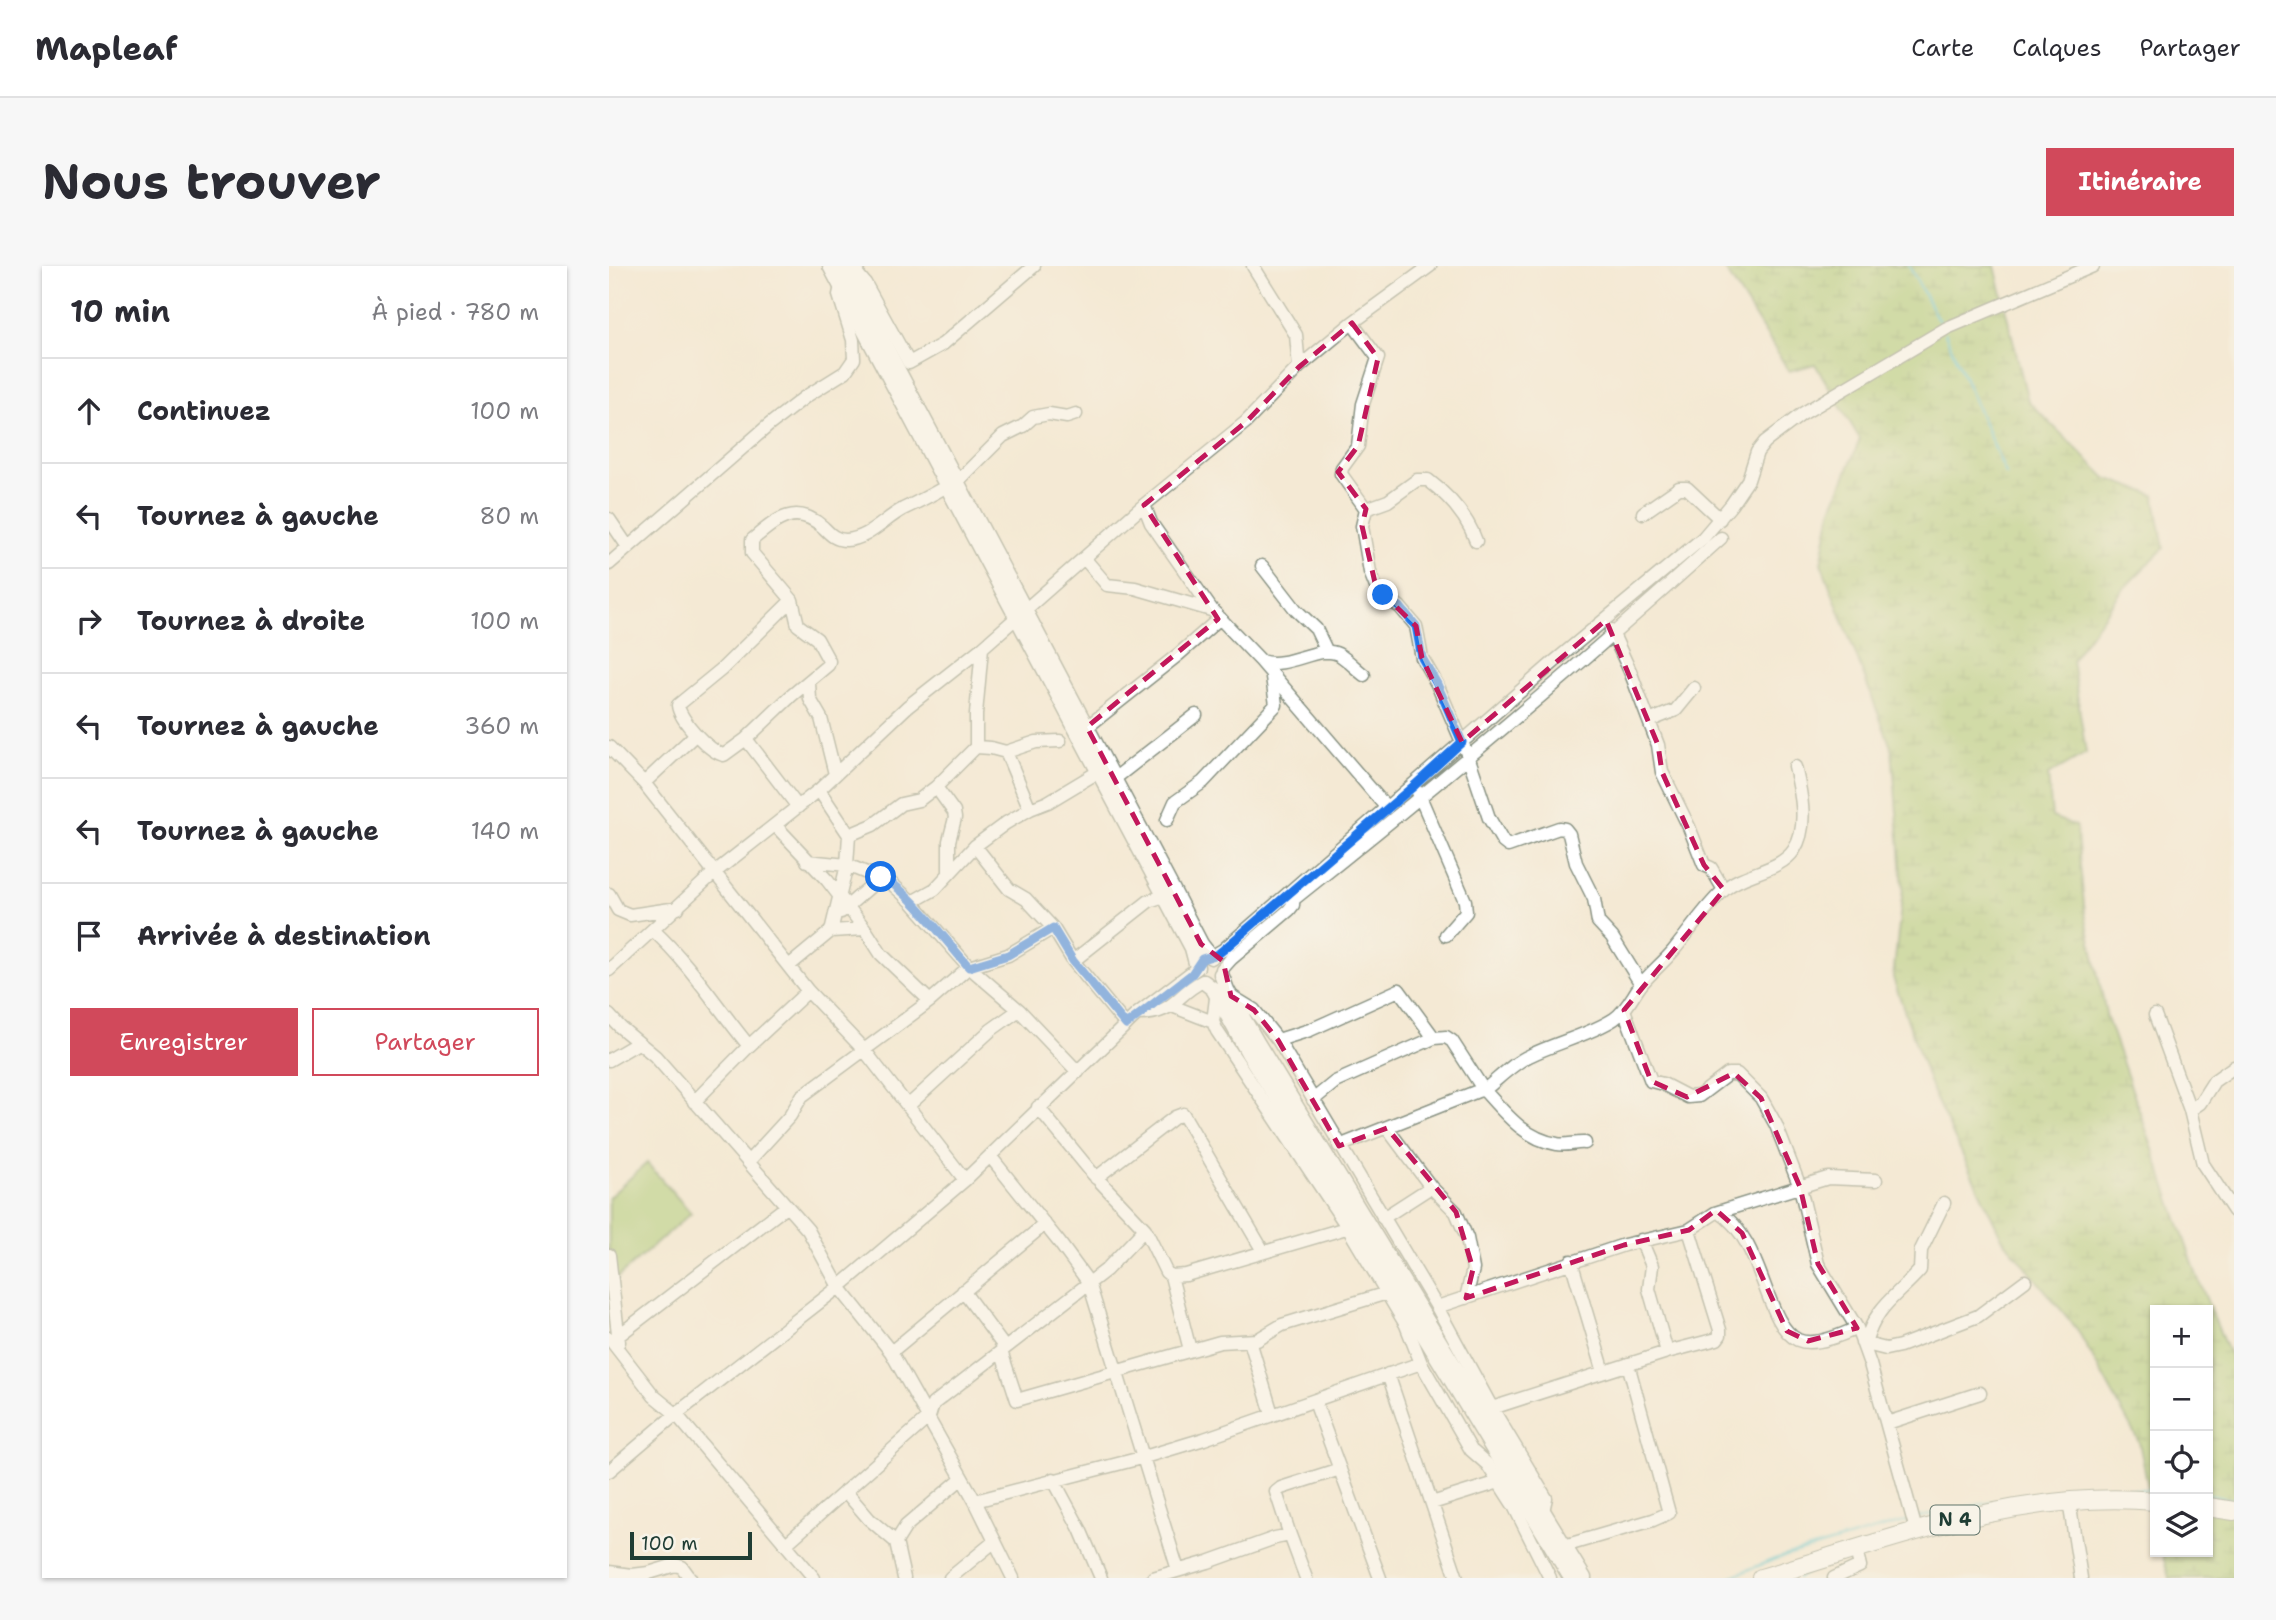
<!DOCTYPE html>
<html lang="fr">
<head>
<meta charset="utf-8">
<style>
	body { margin:0; font-family:"Shantell Sans",sans-serif; background:#f7f7f7; color:#2b2b33 }
	.controls { position:absolute; right:21px; bottom:21px; display:grid; overflow:hidden; border-radius:0px; box-shadow:0 2px 5px #0004 }
	.controls button { width:63px; height:63px; display:grid; place-items:center; padding:0; border:0; border-bottom:2px solid #e1e1e2; background:#fff; color:#2b2b33; font:35px sans-serif }
	.scale { position:absolute; left:21px; bottom:18px; width:122px; box-sizing:border-box; padding-left:7px; border:4px solid #1f3d34; border-top:0; font-size:19px; line-height:24px; white-space:nowrap; color:#1f3d34; -webkit-text-stroke:5px #f7f3e8; paint-order:stroke }
	.stop { position:absolute; width:21px; height:21px; margin:-16px; border:5px solid #1a73e8; border-radius:50%; background:#fff }
	.stop.end { background:#1a73e8; border-color:#fff; box-shadow:0 2px 7px #0008 }
	.list { margin:0; padding:0; list-style:none }
	h2 { display:flex; justify-content:space-between; align-items:center; height:91px; margin:0; padding:0 28px; font-size:30px }
	h2 small { font-size:23px; font-weight:400; color:#7c7c81 }
	.list li { display:grid; grid-template-columns:46px 1fr auto; gap:21px; align-items:center; box-sizing:border-box; height:105px; padding:0 28px; border-top:2px solid #e1e1e2 }
	.list b { display:block; font-size:26px; white-space:nowrap }
	.list em { font-size:23px; font-style:normal; color:#7c7c81 }
	.actions { display:flex; gap:14px; padding:21px 28px }
	.actions a { flex:1; padding:16px 0; border:2px solid #d1495b; border-radius:0px; text-align:center; font-size:24px; color:#d1495b }
	.actions .main { background:#d1495b; color:#fff }
	.icon { flex:none; width:38px; height:38px; fill:none; stroke:currentColor; stroke-width:2; stroke-linecap:round; stroke-linejoin:round }
	.map { position:relative; flex:none; width:1625px; height:1312px; overflow:hidden; border-radius:0px }
	header { display:flex; align-items:center; gap:42px; box-sizing:border-box; height:98px; padding:0 35px; background:#fff; border-bottom:2px solid #e1e1e2 }
	header strong { font-size:33px }
	nav { display:flex; gap:38px; margin-inline-start:auto; font-size:24px }
	.intro { display:flex; align-items:center; justify-content:space-between; box-sizing:border-box; height:168px; padding:0 42px }
	h1 { margin:0; font-size:49px }
	.button { padding:18px 32px; border-radius:0px; background:#d1495b; color:#fff; font-size:24px; font-weight:700 }
	main { display:flex; gap:42px; padding:0 42px }
	aside { flex:1; background:#fff; border-radius:0px; box-shadow:0 2px 5px #0004 }
	.map>svg:first-child { display:block }
	.wetland { fill:url(#wetland-marsh); stroke:#638353; stroke-width:2 }
	.park { fill:#a7c972; stroke:#638353; stroke-width:2 }
	.lines { fill:none; stroke-linecap:round; stroke-linejoin:round }
	.stream { stroke:#58c5d0; stroke-width:2.5 }
	.minor-casing { stroke:#8a9384; stroke-width:15 }
	.major-casing { stroke:#8a9384; stroke-width:17 }
	.highway-casing { stroke:#8a9384; stroke-width:20 }
	.minor { stroke:#fff; stroke-width:12 }
	.major { stroke:#fff; stroke-width:14 }
	.highway { stroke:#fff; stroke-width:18 }
	.route { stroke:#1a73e8; stroke-width:9 }
	.marked { fill:none; stroke:#c2185b; stroke-width:5; stroke-dasharray:14 9; stroke-linejoin:round }
	.labels { text-anchor:middle; stroke-width:5; stroke-linejoin:round; paint-order:stroke }
	.shield { fill:#f7f3e8; stroke:#60746a; stroke-width:2 }
	.shield-label { font-size:18px; font-weight:bold; fill:#1f3d34 }
</style>
</head>
<body>
<header>
<strong>Mapleaf</strong>
<nav><a>Carte</a><a>Calques</a><a>Partager</a></nav>
</header>
<div class="intro"><h1>Nous trouver</h1><a class="button">Itinéraire</a></div>
<main>
<aside>
<h2>10 min<small>À pied · 780 m</small></h2>
<ul class="list">
<li><svg class="icon" aria-label="ahead" viewBox="0 0 24 24"><path d="M12 20V5M6 11l6-6 6 6"/></svg><div><b>Continuez</b></div><em>100 m</em></li>
<li><svg class="icon" aria-label="left" viewBox="0 0 24 24"><path d="M17 20v-9H6M10 6l-5 5 5 5"/></svg><div><b>Tournez à gauche</b></div><em>80 m</em></li>
<li><svg class="icon" aria-label="right" viewBox="0 0 24 24"><path d="M7 20v-9h11M14 6l5 5-5 5"/></svg><div><b>Tournez à droite</b></div><em>100 m</em></li>
<li><svg class="icon" aria-label="left" viewBox="0 0 24 24"><path d="M17 20v-9H6M10 6l-5 5 5 5"/></svg><div><b>Tournez à gauche</b></div><em>360 m</em></li>
<li><svg class="icon" aria-label="left" viewBox="0 0 24 24"><path d="M17 20v-9H6M10 6l-5 5 5 5"/></svg><div><b>Tournez à gauche</b></div><em>140 m</em></li>
<li><svg class="icon" aria-label="arrive" viewBox="0 0 24 24"><path d="M6 21V4h12l-3 4 3 4H6"/></svg><div><b>Arrivée à destination</b></div></li>
</ul>
<div class="actions"><a class="main">Enregistrer</a><a>Partager</a></div>
</aside>
<div class="map">
<svg width="1625" height="1312" viewBox="0 0 1625 1312">
	<defs>
		<pattern id="wetland-marsh" width="20" height="14" patternUnits="userSpaceOnUse" patternTransform="scale(1.75)"><rect width="20" height="14" fill="#a7c972"/><path d="M1 5h8M5 5V1M11 12h8M15 12V8" fill="none" stroke="#87a45e"/></pattern>
	</defs>
	<rect width="100%" height="100%" fill="#f7f3e8"/>
	<filter id="ink" filterUnits="userSpaceOnUse"><feTurbulence type="fractalNoise" baseFrequency=".0143" numOctaves="2"/><feDisplacementMap in="SourceGraphic" scale="14" xChannelSelector="R" yChannelSelector="G"/><feConvolveMatrix kernelMatrix="1 2 1 2 8 2 1 2 1" color-interpolation-filters="sRGB"/></filter>
	<filter id="wash" filterUnits="userSpaceOnUse"><feTurbulence type="fractalNoise" baseFrequency=".00686" numOctaves="4" result="noise"/><feDisplacementMap in="SourceGraphic" scale="28" xChannelSelector="R" yChannelSelector="G"/><feGaussianBlur stdDeviation="1.57" result="paint"/><feColorMatrix in="noise" values="0 0 0 0 0 0 0 0 0 0 0 0 0 0 0 0 0 1.4 0 .05"/><feComposite in="paint" operator="in"/></filter>
	<g filter="url(#wash)">
		<rect width="100%" height="100%" fill="#f4e9d4"/>
		<path class="wetland" d="M1114,0H1386L1419,135L1497,212L1545,229L1555,282L1514,323L1463,394L1477,487L1439,509L1443,551L1467,560L1476,648L1498,752L1590,1015L1625,1101V1312H1560L1553,1286H1599V1044H1546V1255L1530,1176L1468,1063L1393,972L1324,827L1284,712L1294,622L1283,484L1212,297L1222,245L1251,173L1206,98L1180,105Z"/>
		<path class="park" d="M38,897L82,947L8,1012L0,1003V931Z"/>
		<g class="lines">
			<path class="stream" d="M1300,0L1333,61
				M1336,67L1397,208
				M1599,1229L1625,1234
				M1307,1252C1390,1233 1461,1220 1546,1224
				M1119,1312L1166,1293L1301,1254
				M1189,1312L1199,1306"/>
		</g>
	</g>
	<g filter="url(#ink)">
		<g class="lines">
			<defs>
				<path id="minor" d="M644,0L687,69L690,101
					M246,5L256,17L300,97L334,78L425,0
					M743,57L769,92L754,138L749,180L733,202L732,208L757,243L753,260L761,306L767,321L774,329L791,341L807,360L813,392L828,418L859,490L880,552L894,576L899,580L950,562L956,563L960,568L967,597L985,633L989,656L1003,671L1032,718
					M348,216L394,170L414,160L424,151L440,148L458,151L467,148
					M535,239L542,257L603,344L652,395L778,542
					M757,243L779,235L808,214H819C840,230 858,250 867,275
					M1034,247L1070,222H1078L1111,253
					M0,253L19,281
					M475,292L498,319L526,322L602,344
					M0,298L160,159L196,131L236,106L245,93L244,74L230,29L232,20L250,0
					M653,300L687,344L707,363L718,386
					M183,334L113,403L69,439C70,453 101,487 115,489L137,473L182,430L219,399L220,395L208,373L189,359L183,334L143,287V274C166,255 186,236 214,261C221,268 226,274 237,274C260,273 275,253 294,243C309,236 324,228 338,220
					M1002,364L1021,405L1049,479L1053,506L1080,561L1095,599L1102,602L1115,624
					M652,395C679,404 709,378 729,388C738,393 747,403 755,409
					M200,417L201,433L212,452L226,508
					M1040,455L1067,444L1085,422
					M478,461L570,388L611,352
					M137,473L189,541
					M0,481L35,517L199,725L256,785L356,914
					M367,481V448L373,382
					M397,486L421,543
					M505,513L587,449
					M35,517L87,468
					M327,521L345,546L346,552L340,575V607
					M210,524L240,569L238,599L222,665
					M809,526L856,635L857,646L837,669
					M558,554L566,536L594,516L667,439L663,411
					M166,559L218,614L256,663L272,688L321,735
					M240,569L264,559L292,538L310,534L327,521L367,481L382,482L397,486L427,476L451,475
					M366,580L400,623L417,633L444,662L464,695L517,759
					M198,595L238,599L282,617L303,636L360,701L410,744L469,806
					M0,628L9,644L21,649L69,642
					M685,633C831,517 974,397 1112,272
					M303,636L326,623L366,580L397,557L421,543L439,536L489,506
					M232,646L272,611
					M44,664C81,698 108,741 140,780
					M602,691L614,684L946,395L1094,272L1122,239L1139,214L1148,186L1156,176L1193,148L1338,62L1484,0
					M464,695L540,635L564,627
					M181,699L222,665L256,663
					M613,703L622,693L680,644L684,639L685,625
					M0,704L106,606L210,524L298,441L373,382L535,239L637,156L690,101L743,57L821,0
					M622,730L645,744L669,774L828,1041L883,1142L937,1232L934,1245L928,1248
					M607,732L604,756L608,765L739,962L797,1059L812,1097L862,1184L878,1198L905,1240L941,1312
					M563,740L604,756
					M1015,744L1042,815L1054,818L1079,831L1090,830L1119,808H1128L1152,832L1167,859L1191,921L1209,998L1248,1062L1261,1098L1307,1264
					M529,748C567,748 565,729 594,715
					M0,749L11,761L46,790L199,964L230,1021L282,1086L366,1235L404,1312
					M1546,749L1581,844L1594,898L1625,945
					M669,774L701,764L790,724L825,772L837,771L843,775L874,823L879,821C892,810 906,796 922,789C949,776 980,769 1005,753C1017,745 1023,731 1031,720C1041,707 1054,697 1064,685C1081,665 1096,641 1116,623C1135,606 1170,606 1185,584C1200,561 1192,526 1186,501
					M0,794L29,777
					M704,834L726,816L825,772
					M85,836L140,780L199,725
					M300,839L382,764L410,744
					M429,841L484,908L536,963L557,1006L562,1010L577,1009L744,960
					M1581,844L1591,837L1605,815L1625,801
					M730,880L874,823C895,846 915,873 948,878C957,880 967,876 976,877
					M381,890L450,976L480,1017L569,1304
					M139,896L181,850L193,830L321,735L360,701L399,689L444,662
					M487,912L566,851L574,848L654,985
					M822,921L847,946L858,972L864,1003L857,1032
					M1110,946C1155,974 1155,1058 1189,1074C1205,1081 1233,1069 1248,1062
					M774,952L822,921L778,862
					M1032,974L1043,1000L1040,1023L1058,1086
					M0,989L10,1076
					M962,995L995,1106
					M562,1010L581,1084
					M354,1025L396,1082
					M828,1041L1015,979L1080,964L1106,947L1219,912L1267,914
					M9,1070L178,940
					M0,1072L45,1130L67,1148L205,1312
					M641,1075L663,1148
					M1253,1077L1277,1083L1291,1080L1369,1050L1416,1015
					M1256,1078C1267,1039 1287,1031 1311,1004L1312,984L1335,937
					M392,1085L408,1134L611,1076L648,1074L673,1059L778,1027
					M282,1086L436,958
					M779,1108L848,1312
					M706,1136L771,1312
					M883,1142L1058,1086L1108,1073L1111,1069V1064L1080,964
					M1278,1157L1371,1127
					M0,1205L67,1148L230,1021L356,914L528,748L587,703
					M444,1213L471,1263L492,1312
					M236,1225L260,1253L287,1276
					M366,1235L532,1192L595,1173L812,1097
					M1460,1235L1472,1312
					M823,1237L890,1216
					M681,1269L667,1226L672,1222L731,1203
					M177,1278L320,1151L324,1138L497,1004L536,963
					M955,1280L1044,1254L1060,1247L1019,1098
					M0,1306L23,1309L40,1307L66,1299L73,1301L81,1312
					M295,1312L287,1276L297,1260L353,1212
					M341,1312L386,1275
					M544,1312L599,1296L666,1272L681,1269L697,1312
					M1225,1312L1251,1300L1247,1284"/>
				<path id="major" d="M221,0L583,682L588,701
					M234,0L565,626L592,678L602,691
					M612,708L618,724L649,778L975,1312
					M595,716L604,723L639,787L748,959L962,1312"/>
				<path id="highway" d="M1599,1241L1625,1245
					M1152,1312C1282,1274 1409,1223 1546,1235"/>
			</defs>
			<use href="#minor" class="minor-casing"/>
			<use href="#major" class="major-casing"/>
			<use href="#highway" class="highway-casing"/>
			<use href="#minor" class="minor"/>
			<use href="#major" class="major"/>
			<use href="#highway" class="highway"/>
		</g>
	</g>
	<g class="lines" filter="url(#ink)">
		<path class="route" d="M272,611C301,624 338,677 360,701L399,689L444,662L464,695L517,759L583,708L593,693L609,688L614,684L806,519L853,476L828,418L813,392L807,360L791,341L774,329"/>
	</g>
	<path d="M0 0H1625V1312H0ZM743,57L769,92L749,180L729,206L757,243L753,260L767,321L807,360L813,392L853,476L997,354L1049,479L1053,506L1095,599L1115,624L1015,744L1042,815L1078,831L1125,807L1152,832L1191,921L1209,998L1248,1062L1199,1075L1178,1065L1133,967L1107,944L1080,964L1015,979L857,1032L864,1003L847,946L778,862L730,880L669,774L645,744L622,730L614,695L592,678L478,461L609,353L535,239L637,156L690,101Z" fill="#f4e9d4" fill-opacity=".55" fill-rule="evenodd"/>
	<path class="marked" d="M743,57L769,92L749,180L729,206L757,243L753,260L767,321L807,360L813,392L853,476L997,354L1049,479L1053,506L1095,599L1115,624L1015,744L1042,815L1078,831L1125,807L1152,832L1191,921L1209,998L1248,1062L1199,1075L1178,1065L1133,967L1107,944L1080,964L1015,979L857,1032L864,1003L847,946L778,862L730,880L669,774L645,744L622,730L614,695L592,678L478,461L609,353L535,239L637,156L690,101Z"/>
	<g class="labels">
		<rect class="shield" x="1321.5" y="1239.5" width="49" height="29" rx="5"/>
		<g class="shield-label">
			<text x="1346" y="1260">N 4</text>
		</g>
	</g>
</svg>
<div class="controls">
<button>+</button>
<button>−</button>
<button><svg class="icon" aria-label="locate" viewBox="0 0 24 24"><circle cx="12" cy="12" r="6"/><path d="M12 2v4M12 18v4M2 12h4M18 12h4"/></svg></button>
<button><svg class="icon" aria-label="layers" viewBox="0 0 24 24"><path d="M12 4l9 5-9 5-9-5zM3 14l9 5 9-5"/></svg></button>
</div>
<div class="scale">100 m</div>
<div class="stop" style="left:272px;top:611px"></div>
<div class="stop end" style="left:774px;top:329px"></div>
</div>
</main>
</body>
</html>
